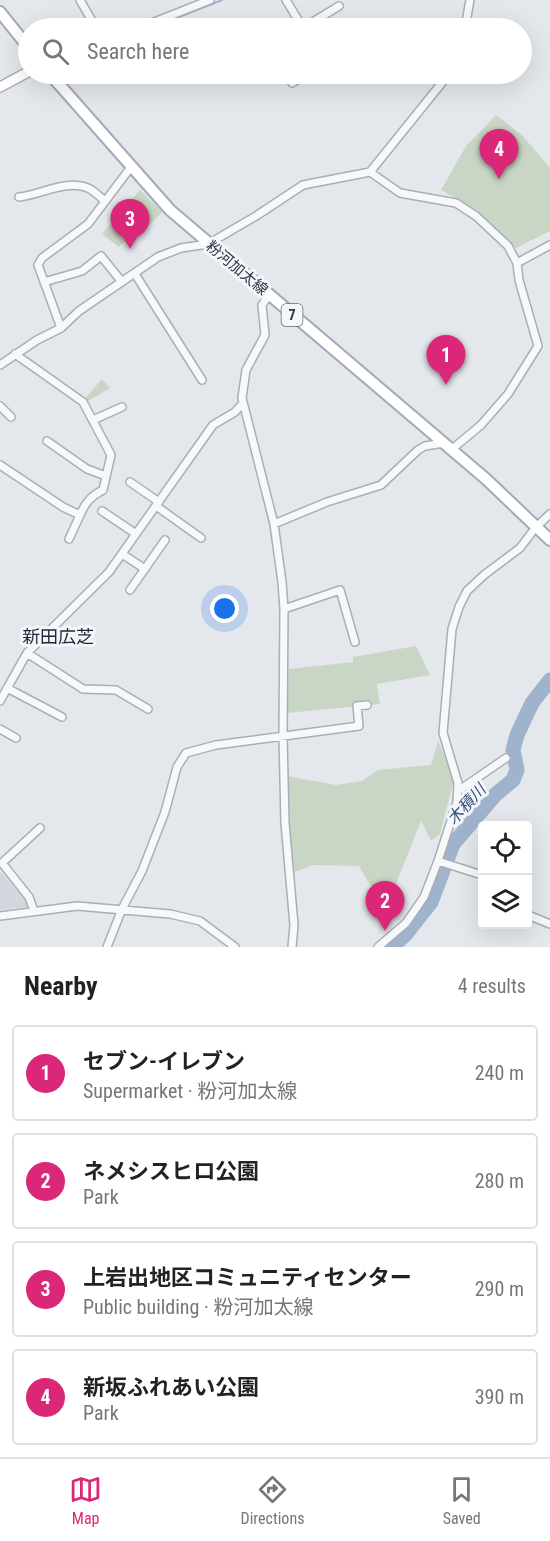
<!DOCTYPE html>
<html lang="en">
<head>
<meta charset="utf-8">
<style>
	body { margin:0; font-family:"Roboto Condensed","Noto Sans JP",sans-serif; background:#f6f6f6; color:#222 }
	.controls { position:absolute; right:18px; bottom:18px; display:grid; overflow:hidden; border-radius:6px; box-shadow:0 6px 24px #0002 }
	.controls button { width:54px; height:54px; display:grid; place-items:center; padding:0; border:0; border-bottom:2px solid #e0e0e0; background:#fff; color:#222; font:30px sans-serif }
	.you { position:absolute; left:225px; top:609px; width:21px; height:21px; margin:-15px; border:4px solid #fff; border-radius:50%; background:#1a73e8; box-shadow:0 0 0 9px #1a73e833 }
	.badge { display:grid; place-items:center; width:39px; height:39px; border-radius:50%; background:#db2777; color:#fff; font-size:20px; font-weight:700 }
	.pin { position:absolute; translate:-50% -50px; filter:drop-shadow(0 2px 3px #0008) }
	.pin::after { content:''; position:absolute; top:32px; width:21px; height:18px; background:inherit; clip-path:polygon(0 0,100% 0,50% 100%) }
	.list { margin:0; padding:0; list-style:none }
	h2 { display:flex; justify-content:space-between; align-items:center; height:78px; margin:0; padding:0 24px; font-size:26px }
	h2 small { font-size:20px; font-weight:400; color:#767676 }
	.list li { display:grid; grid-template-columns:39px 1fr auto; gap:18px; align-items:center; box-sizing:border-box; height:96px; margin:0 12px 12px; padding:0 12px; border:2px solid #e0e0e0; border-radius:6px }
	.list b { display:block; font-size:22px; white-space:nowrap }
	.list p { margin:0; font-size:20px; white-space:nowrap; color:#767676 }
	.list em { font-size:20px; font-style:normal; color:#767676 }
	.icon { flex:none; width:33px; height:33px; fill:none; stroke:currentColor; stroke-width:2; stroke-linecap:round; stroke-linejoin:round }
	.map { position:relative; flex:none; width:550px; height:947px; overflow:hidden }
	.search { position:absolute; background:#fff; box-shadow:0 6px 24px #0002; left:18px; right:18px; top:18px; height:66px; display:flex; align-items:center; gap:15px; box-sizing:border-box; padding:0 21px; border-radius:33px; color:#767676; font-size:22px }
	.sheet { height:510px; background:#fff }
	nav { display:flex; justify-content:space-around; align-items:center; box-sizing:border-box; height:84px; border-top:2px solid #e0e0e0; background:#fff; font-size:16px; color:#767676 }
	nav a { display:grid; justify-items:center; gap:3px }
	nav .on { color:#db2777 }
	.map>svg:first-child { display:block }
	.built { fill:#d2d6de }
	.green { fill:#c9d6c5 }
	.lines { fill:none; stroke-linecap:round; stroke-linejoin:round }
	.stream { stroke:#9fb4cc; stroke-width:2 }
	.river { stroke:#9fb4cc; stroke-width:15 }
	.minor-casing { stroke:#a9aeb7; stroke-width:10 }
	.secondary-casing { stroke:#a9aeb7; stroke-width:12 }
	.primary-casing { stroke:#a3abb8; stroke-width:14 }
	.minor { stroke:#f7f8fa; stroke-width:7 }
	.secondary { stroke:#fff; stroke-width:9 }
	.primary { stroke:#fff; stroke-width:10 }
	.labels { text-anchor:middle; stroke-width:6; stroke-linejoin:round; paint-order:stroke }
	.shield { fill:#f4f6f9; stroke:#676e7b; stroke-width:1.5 }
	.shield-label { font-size:14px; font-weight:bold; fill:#2b3445 }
	.street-label { font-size:15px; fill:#2b3445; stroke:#f4f6f9 }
	.water-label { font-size:16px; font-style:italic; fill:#34527a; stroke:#f4f6f9 }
	.quarter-label { font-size:18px; fill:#1d2536; stroke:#f4f6f9 }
</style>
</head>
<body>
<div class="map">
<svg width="550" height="947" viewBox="0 0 550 947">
	<rect width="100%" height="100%" fill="#e4e7ec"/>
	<path class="built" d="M0,871L25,899L27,907L0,910Z"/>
	<path class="green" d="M496,115L522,135L550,168V231L516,248L475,209L441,190L466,146Z
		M140,190L162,212L133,242L128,238L119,247L102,234Z
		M102,379L110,388L88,401L85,399Z
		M416,646L430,675L377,684L380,704L287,713L289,669L353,662V657Z
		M438,741L454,779L440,834L431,841L421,821L393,891L383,899L368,882L359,866L313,865L292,873L287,776L336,785L362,781L378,770L431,765Z"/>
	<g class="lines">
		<path class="stream" d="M151,28L222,0"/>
		<path class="river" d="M392,947L405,935L431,902L453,844L495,795L513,780L517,770L513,750L517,735L532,703L550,680"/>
		<defs>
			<path id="minor" d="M80,0L96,28
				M286,0L303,28
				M139,28L210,0
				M303,28L339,6
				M465,28L470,0
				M292,83L307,74
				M370,172L400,193L456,203L476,216L508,246L517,263L519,280L538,346L508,394L481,425L451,450
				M19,197C41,195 67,178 90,189C95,192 100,197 105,201
				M517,263L550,245
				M135,274L202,380
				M44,282L82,271L101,256L122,282
				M269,295L262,305L265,335L246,370L242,398L274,524L282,582L284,609L283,735L285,823L294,925L292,947
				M61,328L38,265L42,258L88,224L131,167
				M0,365L37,340L61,328L79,311L158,257L181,248L208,244L256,216L303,185L370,172L449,74
				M0,406L11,417
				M93,420L122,407
				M47,441L87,469L106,476
				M0,465L63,507L80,515C85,503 91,496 103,490L111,455L83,402L15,354
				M130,482L159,502
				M156,506L201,538
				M102,511L136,534
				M274,524L327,502L381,485L418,450L425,446L444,443
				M69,539L80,515
				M122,554L145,569
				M130,590L165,540
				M284,609L340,590L355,642
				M27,653L83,689L116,690L148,709
				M7,688L62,717
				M0,701L27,653L109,572L213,425L235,412L243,403
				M0,729L16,738
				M458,791L506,758
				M438,861L482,875
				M34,911L29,897L2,863L40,828
				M528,915L550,924
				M0,916L77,906L170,914L200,921L235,947
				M107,947L122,909L142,871L165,812L177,767L186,753L216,745L359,726L357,706L367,705
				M378,947L406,923L424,897L438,861L457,802L458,783L443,733L452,629L459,607L467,591L484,575L520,548L536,527L550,514"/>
			<path id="secondary" d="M0,87L28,72"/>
			<path id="primary" d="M0,12L28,47
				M50,74L170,210L486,479L550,540"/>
		</defs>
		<use href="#minor" class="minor-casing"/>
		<use href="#secondary" class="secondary-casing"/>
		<use href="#primary" class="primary-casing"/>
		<use href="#minor" class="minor"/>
		<use href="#secondary" class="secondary"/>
		<use href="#primary" class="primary"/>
	</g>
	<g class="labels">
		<rect class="shield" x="281.5" y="304" width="21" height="22" rx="4.5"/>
		<g class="shield-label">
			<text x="292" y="320">7</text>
		</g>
		<g class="street-label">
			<text transform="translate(237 268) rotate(40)" y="5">粉河加太線</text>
		</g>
		<g class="water-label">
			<text transform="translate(466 804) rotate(-47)" y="6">木積川</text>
		</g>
		<g class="quarter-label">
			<text x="58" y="643">新田広芝</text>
		</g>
	</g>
</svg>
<div class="controls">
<button><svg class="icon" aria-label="locate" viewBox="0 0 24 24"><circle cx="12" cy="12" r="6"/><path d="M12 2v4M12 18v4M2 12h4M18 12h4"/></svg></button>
<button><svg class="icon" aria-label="layers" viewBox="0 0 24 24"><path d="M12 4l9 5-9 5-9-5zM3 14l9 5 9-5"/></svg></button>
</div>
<div class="you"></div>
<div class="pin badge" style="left:446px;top:385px">1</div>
<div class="pin badge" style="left:385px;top:931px">2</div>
<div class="pin badge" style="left:130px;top:249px">3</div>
<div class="pin badge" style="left:499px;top:179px">4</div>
<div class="search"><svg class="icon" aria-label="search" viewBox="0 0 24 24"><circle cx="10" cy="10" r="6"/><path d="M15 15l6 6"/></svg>Search here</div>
</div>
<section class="sheet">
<h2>Nearby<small>4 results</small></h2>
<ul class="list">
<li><span class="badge">1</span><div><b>セブン-イレブン</b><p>Supermarket · 粉河加太線</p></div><em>240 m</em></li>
<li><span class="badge">2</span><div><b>ネメシスヒロ公園</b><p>Park</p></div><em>280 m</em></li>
<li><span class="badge">3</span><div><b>上岩出地区コミュニティセンター</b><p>Public building · 粉河加太線</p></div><em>290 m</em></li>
<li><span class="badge">4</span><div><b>新坂ふれあい公園</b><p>Park</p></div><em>390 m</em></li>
</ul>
</section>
<nav>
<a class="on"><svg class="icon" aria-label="map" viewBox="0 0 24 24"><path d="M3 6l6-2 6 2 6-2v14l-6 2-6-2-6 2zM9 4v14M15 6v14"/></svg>Map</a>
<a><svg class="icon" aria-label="directions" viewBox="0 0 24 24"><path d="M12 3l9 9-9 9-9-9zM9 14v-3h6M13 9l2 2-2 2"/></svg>Directions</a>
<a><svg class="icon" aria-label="saved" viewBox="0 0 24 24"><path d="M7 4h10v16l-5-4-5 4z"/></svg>Saved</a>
</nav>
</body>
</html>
